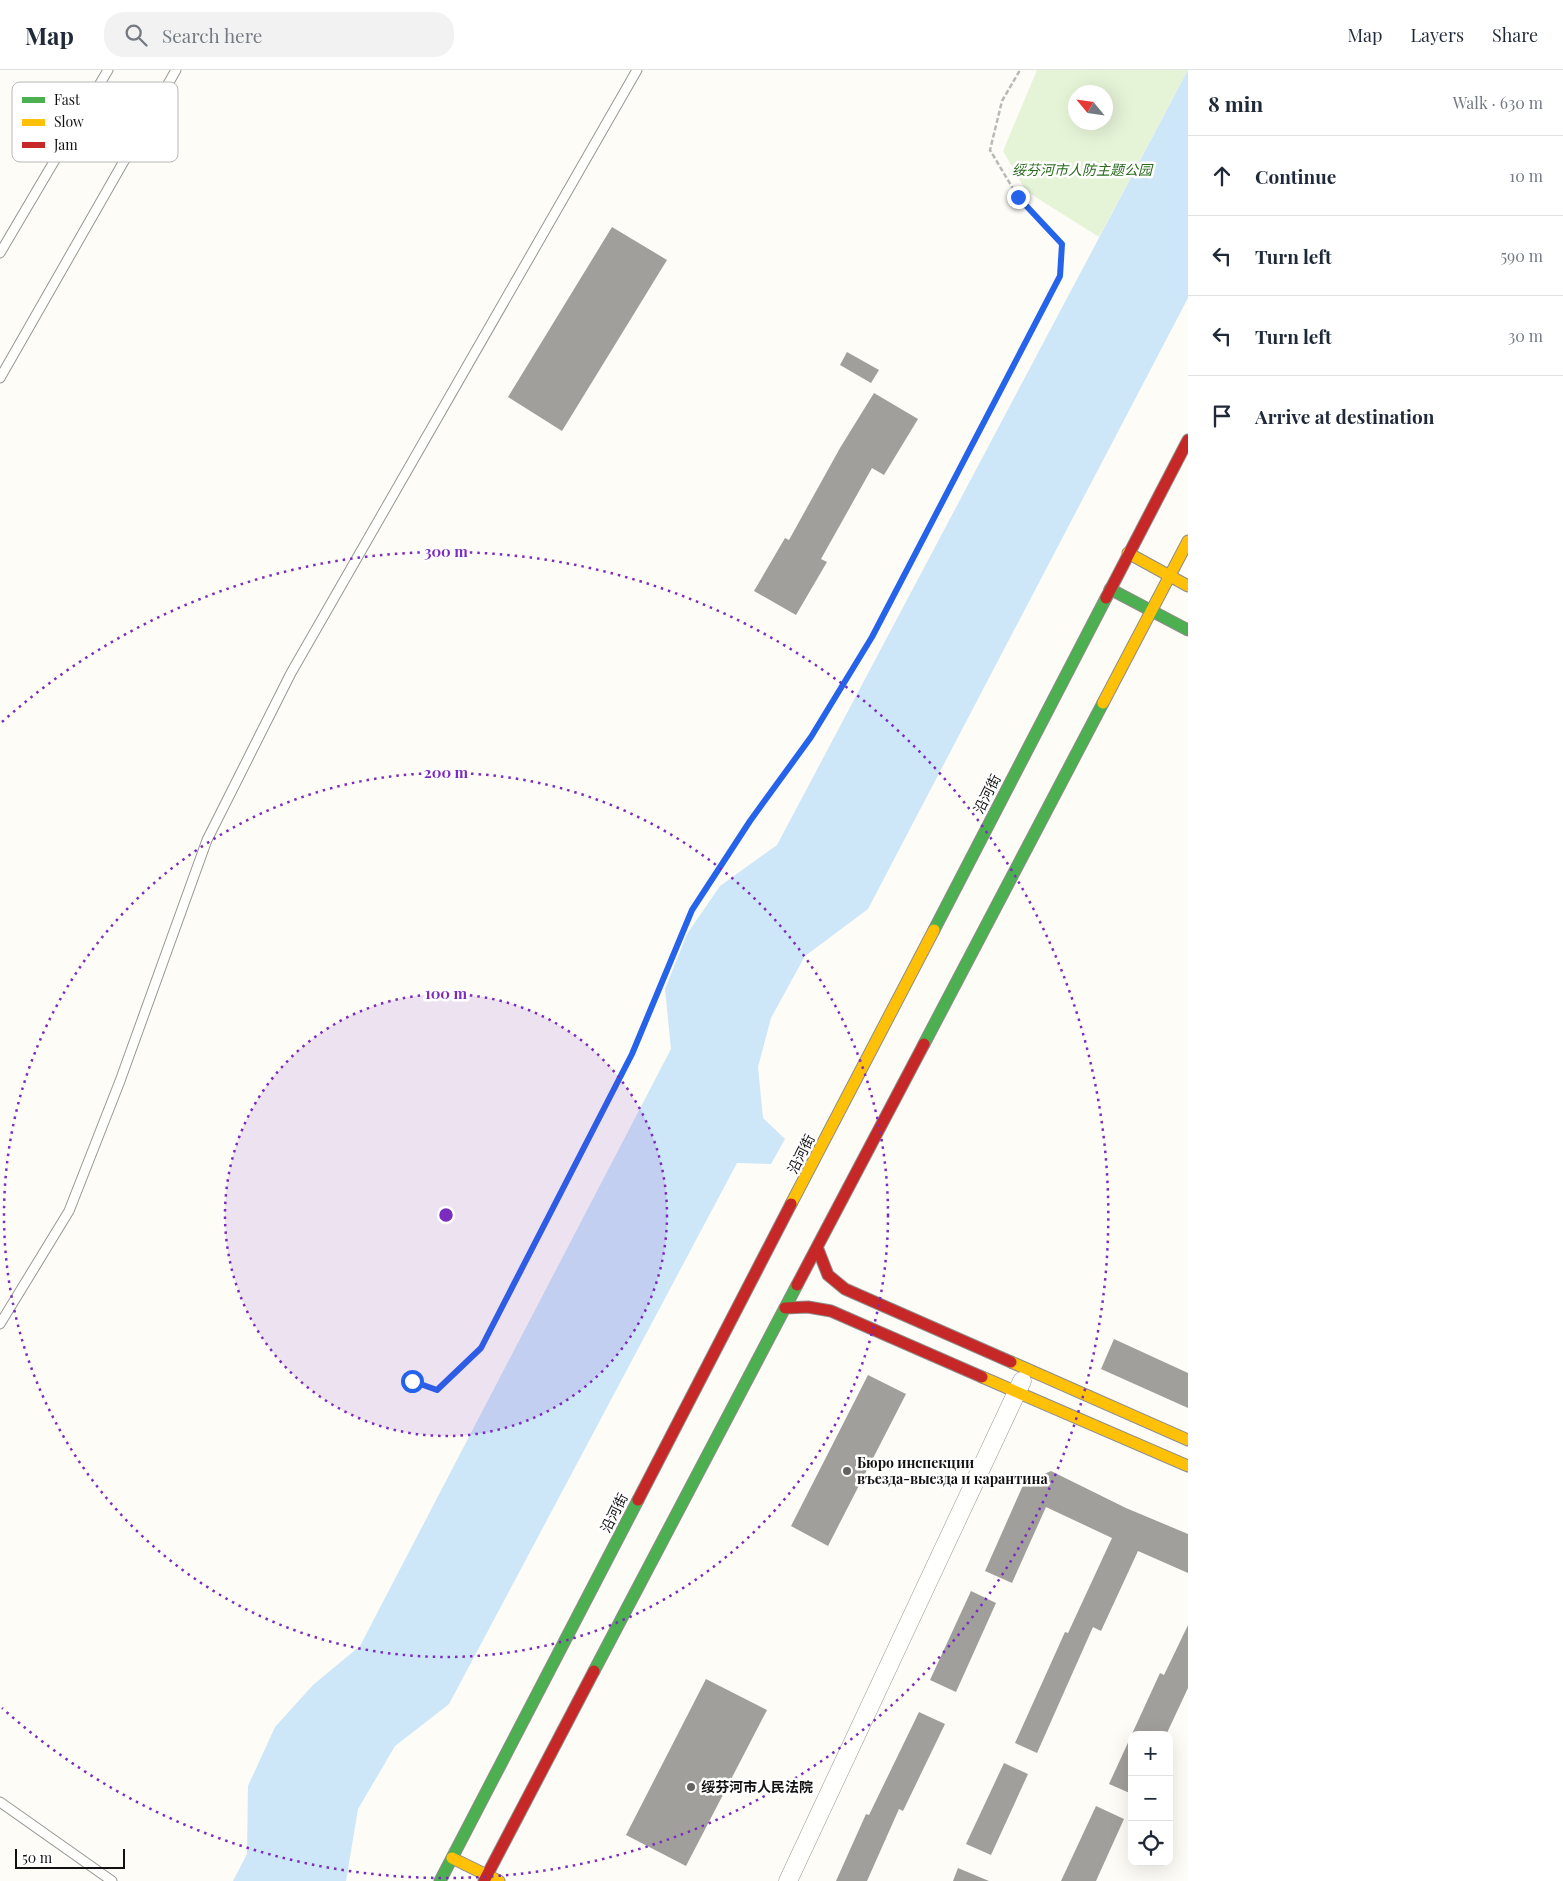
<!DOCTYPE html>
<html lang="en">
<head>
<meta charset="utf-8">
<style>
	body { margin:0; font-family:"Playfair Display","Noto Sans SC",serif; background:#f2f2f3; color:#1f2937 }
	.controls { position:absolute; right:15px; bottom:15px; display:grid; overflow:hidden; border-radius:10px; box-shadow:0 5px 20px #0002 }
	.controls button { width:45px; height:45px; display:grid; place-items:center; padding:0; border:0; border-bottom:1px solid #e0e1e3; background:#fff; color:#1f2937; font:25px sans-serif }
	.compass { position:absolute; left:1068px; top:15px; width:45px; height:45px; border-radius:50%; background:#fff; box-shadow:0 5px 20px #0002; rotate:299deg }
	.scale { position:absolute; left:15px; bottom:12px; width:110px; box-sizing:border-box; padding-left:5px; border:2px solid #111; border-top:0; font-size:14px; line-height:18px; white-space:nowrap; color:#111; -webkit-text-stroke:4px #fff; paint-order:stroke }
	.stop { position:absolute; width:15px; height:15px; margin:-11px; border:4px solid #2563eb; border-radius:50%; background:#fff }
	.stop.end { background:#2563eb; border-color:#fff; box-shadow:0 1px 5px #0008 }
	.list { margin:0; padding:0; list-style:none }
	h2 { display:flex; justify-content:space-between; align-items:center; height:65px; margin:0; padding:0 20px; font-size:21px }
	h2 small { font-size:16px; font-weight:400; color:#747a83 }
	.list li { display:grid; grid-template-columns:32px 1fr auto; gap:15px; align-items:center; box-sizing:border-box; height:80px; padding:0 20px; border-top:1px solid #e0e1e3 }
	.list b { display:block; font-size:19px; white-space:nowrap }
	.list em { font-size:16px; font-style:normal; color:#747a83 }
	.icon { flex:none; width:28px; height:28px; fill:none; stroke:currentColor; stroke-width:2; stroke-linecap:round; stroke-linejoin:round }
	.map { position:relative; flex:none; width:1188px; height:1811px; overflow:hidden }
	header { display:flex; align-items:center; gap:30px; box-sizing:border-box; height:70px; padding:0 25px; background:#fff; border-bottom:1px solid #e0e1e3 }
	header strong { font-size:24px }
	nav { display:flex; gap:28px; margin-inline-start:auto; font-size:18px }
	.search { width:350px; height:45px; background:#f2f2f3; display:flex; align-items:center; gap:12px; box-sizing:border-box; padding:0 18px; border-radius:20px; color:#747a83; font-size:19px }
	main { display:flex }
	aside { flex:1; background:#fff }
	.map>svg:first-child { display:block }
	.green { fill:#e5f3d7; fill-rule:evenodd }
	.water { fill:#cde6f8 }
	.building { fill:#a19f9c }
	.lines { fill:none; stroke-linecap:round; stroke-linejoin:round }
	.lane-casing { stroke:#979795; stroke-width:11 }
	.street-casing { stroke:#979795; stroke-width:19 }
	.fast-casing { stroke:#8e8d8b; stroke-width:13 }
	.slow-casing { stroke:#8e8d8b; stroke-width:13 }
	.jam-casing { stroke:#8e8d8b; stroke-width:13 }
	.path { stroke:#b9b9b8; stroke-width:2.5; stroke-dasharray:5 2.5; stroke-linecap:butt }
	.lane { stroke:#fffffe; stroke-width:9 }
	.street { stroke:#fffffe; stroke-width:18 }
	.fast { stroke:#4caf50; stroke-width:11 }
	.slow { stroke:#ffc107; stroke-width:11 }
	.jam { stroke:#c62828; stroke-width:11 }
	.route { stroke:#2563eb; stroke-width:6 }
	.ring { fill:none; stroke:#7b2cbf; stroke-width:2.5; stroke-dasharray:2.5 5 }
	.poi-dot { fill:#646362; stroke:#fff; stroke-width:2 }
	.labels { text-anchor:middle; stroke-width:5; stroke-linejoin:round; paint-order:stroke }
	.park-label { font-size:14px; font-style:italic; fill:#296c1e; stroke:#fff }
	.street-label { font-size:14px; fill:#111; stroke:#fff }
	.poi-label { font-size:14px; font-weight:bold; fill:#111; stroke:#fff; text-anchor:start }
	.key { fill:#fff; stroke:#b8b8b8; stroke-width:1 }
	.key-label { font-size:14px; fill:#111 }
	.centre { fill:#7b2cbf; stroke:#fff; stroke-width:2.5 }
	.ring-label { font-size:15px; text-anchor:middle; font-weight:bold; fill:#7b2cbf; stroke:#fff; stroke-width:5; stroke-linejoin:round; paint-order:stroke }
</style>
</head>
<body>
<header>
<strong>Map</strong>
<div class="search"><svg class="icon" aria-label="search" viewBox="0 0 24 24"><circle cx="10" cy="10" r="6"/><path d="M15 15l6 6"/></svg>Search here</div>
<nav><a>Map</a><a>Layers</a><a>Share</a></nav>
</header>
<main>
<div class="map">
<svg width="1188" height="1811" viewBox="0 0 1188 1811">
	<rect width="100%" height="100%" fill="#fdfcf7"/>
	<path class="green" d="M1037,0H1188L1099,167L1026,121L1003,81ZM1076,22H1106V52H1076Z"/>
	<path class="water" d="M1188,0V228L868,839L805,886L771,948L758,997L763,1048L785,1069L771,1094L737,1093L449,1634L395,1676L358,1739L346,1811H233L247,1784L248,1716L275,1657L313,1615L360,1576L671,979L665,919L687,864L720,816L777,775Z"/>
	<path class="building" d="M612,157L667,190L562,361L508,327Z
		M847,282L879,300L871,313L840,295Z
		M874,323L918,349L884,405L872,398L821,489L827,492L796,545L754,521L785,468L789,470L840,378Z
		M1114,1269L1188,1303V1338L1101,1299Z
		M868,1305L906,1324L828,1476L791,1456Z
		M1051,1401L1126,1438L1188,1464V1503L1138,1481L1101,1561L1093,1557L1037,1683L1015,1673L1065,1562L1068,1563L1112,1468L1046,1437L1012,1513L985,1501L1024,1413Z
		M971,1521L996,1533L956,1622L930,1610Z
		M1188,1555V1618L1166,1665H1132V1724L1109,1714L1160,1603L1164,1605Z
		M706,1609L767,1640L686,1796L626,1765Z
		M919,1642L945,1654L903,1741L899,1739L867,1811H836L866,1744L869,1745Z
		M1004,1693L1028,1704L991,1785L966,1774Z
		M1096,1736L1124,1749L1096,1811H1061Z
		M958,1798L989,1811H953Z"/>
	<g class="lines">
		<defs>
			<path id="lane" d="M0,183L108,0
				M0,308L176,0
				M0,1254L69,1141L120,1011L207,770L291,603L637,0
				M0,1732L112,1811"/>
			<path id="street" d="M788,1811L1022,1311"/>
			<path id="fast" d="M1110,519L1188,560
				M934,860L1106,528
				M924,974L1103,633
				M594,1601L797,1215
				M440,1811L638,1430"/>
			<path id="slow" d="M1128,483L1188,516
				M1103,633L1188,471
				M791,1134L934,860
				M1011,1292L1188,1370
				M982,1307L1188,1396
				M452,1788L499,1811"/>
			<path id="jam" d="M1106,528L1188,370
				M817,1177L828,1205L845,1219L1011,1292
				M797,1215L924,974
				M785,1238L808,1237L831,1241L982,1307
				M638,1430L791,1134
				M484,1811L594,1601"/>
		</defs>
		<use href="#lane" class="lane-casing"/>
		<use href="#street" class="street-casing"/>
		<use href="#fast" class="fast-casing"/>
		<use href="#slow" class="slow-casing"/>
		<use href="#jam" class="jam-casing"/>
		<path class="path" d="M412,1311L437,1319L481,1277L632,985L692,840L750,751L811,667L872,567L1060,206L1061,175L1018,127L990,80L1002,31L1020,0"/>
		<use href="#lane" class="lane"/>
		<use href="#street" class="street"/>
		<use href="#fast" class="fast"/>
		<use href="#slow" class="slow"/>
		<use href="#jam" class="jam"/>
	</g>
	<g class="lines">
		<path class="route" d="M412,1311L437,1320L481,1278L632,984L692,840L750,751L811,667L872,567L1060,206L1062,174L1018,127"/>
	</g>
	<circle cx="446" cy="1145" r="221" fill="#7b2cbf" fill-opacity=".12"/>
	<g class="ring">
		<circle cx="446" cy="1145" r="221"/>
		<circle cx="446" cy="1145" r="442"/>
		<path d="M2 652A663 663 0 1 1 2 1638"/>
	</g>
	<g class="poi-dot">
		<circle cx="847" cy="1401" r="5"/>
		<circle cx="691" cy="1717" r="5"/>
	</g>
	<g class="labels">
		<g class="park-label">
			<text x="1082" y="105">绥芬河市人防主题公园</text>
		</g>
		<g class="street-label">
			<text transform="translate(987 724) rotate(-63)" y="5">沿河街</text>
			<text transform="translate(801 1084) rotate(-63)" y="5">沿河街</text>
			<text transform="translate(614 1443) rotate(-63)" y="5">沿河街</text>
		</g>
		<g class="poi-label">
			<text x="857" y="1398">Бюро инспекции<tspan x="857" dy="16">въезда-выезда и карантина</tspan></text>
			<text x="701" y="1722">绥芬河市人民法院</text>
		</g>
	</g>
	<rect x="12" y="12" width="166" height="80" rx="8" class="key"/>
	<rect x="22" y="27" width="23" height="6" fill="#4caf50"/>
	<rect x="22" y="49" width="23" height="7" fill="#ffc107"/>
	<rect x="22" y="72" width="23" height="6" fill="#c62828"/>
	<g class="key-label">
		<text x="54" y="35">Fast</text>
		<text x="54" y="57">Slow</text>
		<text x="54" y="80">Jam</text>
	</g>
	<circle cx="446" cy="1145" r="8" class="centre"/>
	<g class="ring-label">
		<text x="446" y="487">300 m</text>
		<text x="446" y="708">200 m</text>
		<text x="446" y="929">100 m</text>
	</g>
</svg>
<div class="controls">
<button>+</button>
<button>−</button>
<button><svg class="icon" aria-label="locate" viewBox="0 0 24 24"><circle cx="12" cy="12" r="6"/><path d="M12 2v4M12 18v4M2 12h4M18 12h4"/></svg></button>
</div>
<svg class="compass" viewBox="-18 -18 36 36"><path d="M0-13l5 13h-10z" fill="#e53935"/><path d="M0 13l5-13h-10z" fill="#747a83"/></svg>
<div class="scale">50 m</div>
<div class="stop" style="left:412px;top:1311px"></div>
<div class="stop end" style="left:1018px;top:127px"></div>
</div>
<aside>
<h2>8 min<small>Walk · 630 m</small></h2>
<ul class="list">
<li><svg class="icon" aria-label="ahead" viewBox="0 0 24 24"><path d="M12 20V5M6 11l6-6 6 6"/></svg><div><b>Continue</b></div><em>10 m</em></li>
<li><svg class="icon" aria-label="left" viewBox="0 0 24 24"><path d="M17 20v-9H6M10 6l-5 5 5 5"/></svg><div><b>Turn left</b></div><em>590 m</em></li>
<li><svg class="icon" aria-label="left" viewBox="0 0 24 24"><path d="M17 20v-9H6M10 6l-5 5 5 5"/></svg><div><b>Turn left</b></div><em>30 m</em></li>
<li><svg class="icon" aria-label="arrive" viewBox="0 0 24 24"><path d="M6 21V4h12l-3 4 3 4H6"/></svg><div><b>Arrive at destination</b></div></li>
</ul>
</aside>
</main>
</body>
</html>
